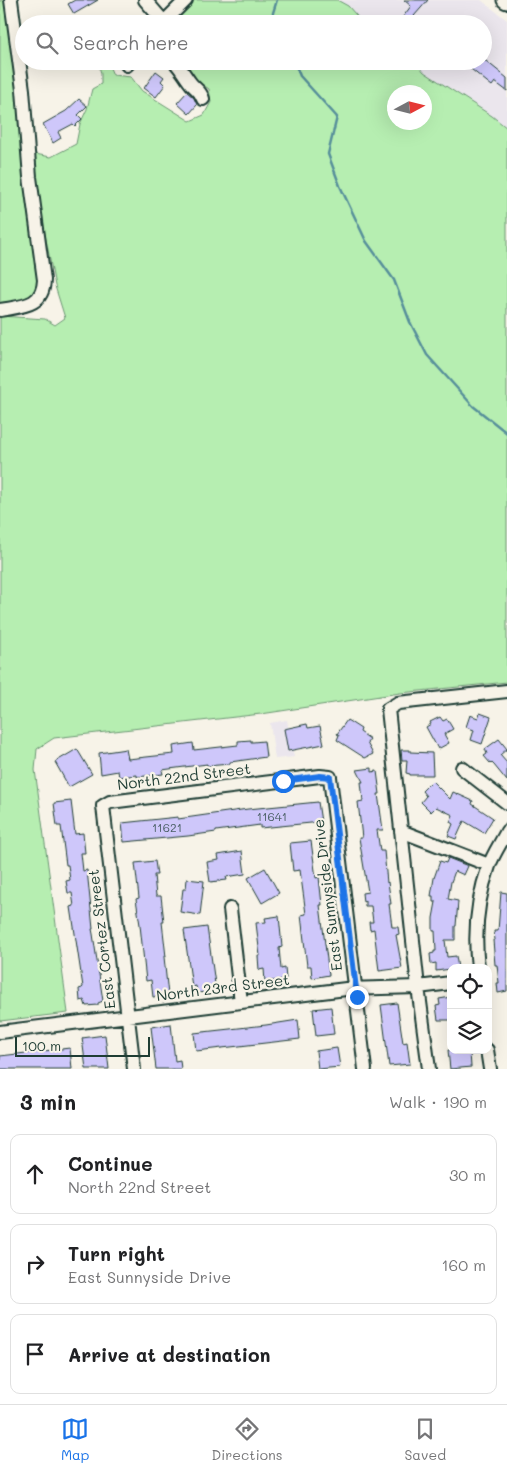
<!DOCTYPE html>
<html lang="en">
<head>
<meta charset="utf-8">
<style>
	body { margin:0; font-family:Mali,sans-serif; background:#f6f6f6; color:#202124 }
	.controls { position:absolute; right:15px; bottom:15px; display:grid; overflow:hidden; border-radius:10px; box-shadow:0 5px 20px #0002 }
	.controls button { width:45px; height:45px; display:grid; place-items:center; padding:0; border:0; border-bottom:1px solid #e0e0e0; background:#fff; color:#202124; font:25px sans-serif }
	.compass { position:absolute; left:387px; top:85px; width:45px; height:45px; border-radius:50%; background:#fff; box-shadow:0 5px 20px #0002; rotate:83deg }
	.scale { position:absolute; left:15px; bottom:12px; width:135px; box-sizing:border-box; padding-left:5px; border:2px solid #1f3d34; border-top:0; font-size:14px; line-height:18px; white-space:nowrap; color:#1f3d34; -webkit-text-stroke:4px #f7f3e8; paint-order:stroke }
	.stop { position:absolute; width:15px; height:15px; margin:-11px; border:4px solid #1a73e8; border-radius:50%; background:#fff }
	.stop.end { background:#1a73e8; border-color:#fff; box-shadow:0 1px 5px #0008 }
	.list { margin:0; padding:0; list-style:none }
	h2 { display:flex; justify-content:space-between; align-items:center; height:65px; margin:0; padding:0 20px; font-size:21px }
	h2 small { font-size:16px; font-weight:400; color:#757577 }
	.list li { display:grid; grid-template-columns:32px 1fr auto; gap:15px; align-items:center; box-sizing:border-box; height:80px; margin:0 10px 10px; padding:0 10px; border:1px solid #e0e0e0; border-radius:10px }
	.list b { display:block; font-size:19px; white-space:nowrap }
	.list p { margin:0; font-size:16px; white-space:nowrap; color:#757577 }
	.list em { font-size:16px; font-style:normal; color:#757577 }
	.icon { flex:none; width:28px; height:28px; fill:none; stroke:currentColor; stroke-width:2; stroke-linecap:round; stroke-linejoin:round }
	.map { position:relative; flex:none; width:507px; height:1069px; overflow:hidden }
	.search { position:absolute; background:#fff; box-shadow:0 5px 20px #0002; left:15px; right:15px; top:15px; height:55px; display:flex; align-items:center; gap:12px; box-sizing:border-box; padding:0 18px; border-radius:28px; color:#757577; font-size:19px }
	.sheet { height:335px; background:#fff }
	nav { display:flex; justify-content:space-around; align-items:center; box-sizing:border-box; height:70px; border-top:1px solid #e0e0e0; background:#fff; font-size:14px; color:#757577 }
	nav a { display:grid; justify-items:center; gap:2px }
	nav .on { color:#1a73e8 }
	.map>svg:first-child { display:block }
	.built { fill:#ebe6ed }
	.green { fill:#b6eeb1; stroke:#6a9672; fill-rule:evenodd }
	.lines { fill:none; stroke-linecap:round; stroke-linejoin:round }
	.stream { stroke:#578f9a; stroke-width:2.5 }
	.building { fill:#cec7fa; stroke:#1f3d34 }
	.minor-casing { stroke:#1f3d34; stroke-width:16 }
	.major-casing { stroke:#1f3d34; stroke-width:19 }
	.minor { stroke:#f7f3e8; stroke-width:12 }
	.major { stroke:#f7f3e8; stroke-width:15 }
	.route { stroke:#1a73e8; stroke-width:6 }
	.labels { text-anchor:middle; stroke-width:4.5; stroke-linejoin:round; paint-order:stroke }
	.number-label { font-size:12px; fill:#4b6066 }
	.street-label { font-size:15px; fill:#1f3d34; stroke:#f7f3e8 }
</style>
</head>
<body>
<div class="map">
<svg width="507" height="1069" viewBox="0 0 507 1069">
	<rect width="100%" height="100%" fill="#f7f3e8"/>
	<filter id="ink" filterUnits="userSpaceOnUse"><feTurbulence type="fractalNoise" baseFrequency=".02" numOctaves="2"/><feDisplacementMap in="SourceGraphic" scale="10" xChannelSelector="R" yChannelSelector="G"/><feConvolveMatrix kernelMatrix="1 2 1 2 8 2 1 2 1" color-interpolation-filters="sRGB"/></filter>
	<g filter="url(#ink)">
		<path class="built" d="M322,0H481L507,20V137L405,61H483V24H354Z
			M287,720L294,757L275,759L270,723Z"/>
		<path class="green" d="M0,0H5L20,113L39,282L36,294L22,302L0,304Z
			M189,0H337L348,6L364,24H167Z
			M98,61H107L113,75L131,77L142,91L190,121L204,115L211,102L209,89L191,77L177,61H415L424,72L492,116L507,128V682L400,693L261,714L54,738L37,749L35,770L68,1013L0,1021V316L45,319L55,325L65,318L55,286L34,177L35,154L51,157L76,144L80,124L87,109L92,89L101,84V74ZM394,92H424V122H394Z"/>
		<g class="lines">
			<path class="stream" d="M276,24L272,16L277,0
				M294,61L300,76L337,117L328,154L340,186L366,241L394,280L410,322L427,355L473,406L507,433"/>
		</g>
		<path class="building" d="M75,0H98L74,14L68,4Z
			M404,0H428L414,16L415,17L410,24H404L400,21L411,6Z
			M461,61H486L507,78V91L495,82L492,86Z
			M156,71L164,77L161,81L165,85L156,97L144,88Z
			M187,92L194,98L197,105L189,114L177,103Z
			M79,99L87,106L78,115L82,119L75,126L73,124L58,132L61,138L53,143L43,124L66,111Z
			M480,713L491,717L482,744L471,740L474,730L466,727L470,715L478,718Z
			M440,717L443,721L447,719L453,729L444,734L449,743L438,749L426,727L431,724L430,722Z
			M347,720L361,729L360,732L370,739L367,743L373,754L365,758L337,740L339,735L337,734Z
			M307,724L308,728L320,726L324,744L288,751L284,729Z
			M499,739L507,749L500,755L507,763V781L494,765L491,762L490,763L484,756L487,754L485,749Z
			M251,740V742H253L264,741L266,757L230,762V764L207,766V764L162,770L163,774L137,777V775L119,777L118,771L101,774L99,753L126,749L128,759L174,754L173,746L193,743L194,750L238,745V741Z
			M77,749L92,774L69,787L55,762Z
			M401,750H410V752L432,753L433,775H410V774L406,773L407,760H402Z
			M372,768V772L377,771L380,794H378L383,830H377L380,851H384L387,883L388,882L391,904H389L391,919L392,927H398L399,934L396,935L402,968L379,971L374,929L370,930L369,922H373L371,906H365V901L363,902L362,893L368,892L359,838H362L358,802L363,801L361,782H363L357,770Z
			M432,781L450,799L453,792L473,801L472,804L493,818L484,833L464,821L456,839L448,836L453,824L450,822L453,815L436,807L431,812L421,802L426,796L422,791Z
			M71,801L75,834L83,833L85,853H81L83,871L87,870L93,929H92L93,934L103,1001L98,1003V1005L86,1006L84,1000L80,1001L79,989L82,988L83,987L71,907L74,906L72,893H68L66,881L70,880L68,865H66L61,826H57L54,803Z
			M318,802L321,822L260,828V825L216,831V832L188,836L124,842L122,823L178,817V819L248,809Z
			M311,841L316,878L319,877L322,905H320L329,975L312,978L311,966H307L301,915L306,914L300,870L293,871L290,843Z
			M242,851L245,874L226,877L227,880L210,882L207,862L219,860L218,855Z
			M448,858L468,866L464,875L455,871L451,882L448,899L458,901L456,926H455V940H445L447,957L456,956L458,968L436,971V963L431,964L430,954L434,953V951H436L435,931H433V918L436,902H433V896H431L434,878L440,861L446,863Z
			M155,861L157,875H154L156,896H161L164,922H162L166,957H164L168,995L153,997L151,980L146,981L140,925L136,899L139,898L135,863Z
			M265,868L279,893L262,903L248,878Z
			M187,879L204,881L200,915L180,912L183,889H186Z
			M501,892L507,893V991L498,993L497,983H499L497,965H495L493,940H495L494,931H498Z
			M279,916L282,947L279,948L281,969L285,968L286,979L265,982L264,969L259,970L258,956H260L256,923L266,922L265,918Z
			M207,927L216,991L197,993L196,986L192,987L184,930Z
			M451,997V1020H438L436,1006L440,1005L439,999Z
			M397,1003L403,1043L407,1042L410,1064L389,1066L381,1005Z
			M331,1007L334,1034L316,1036L313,1009Z
			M298,1020L300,1039L196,1051L194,1033L266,1025Z
			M171,1024L175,1061L180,1060L181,1069H156L151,1027Z
			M105,1035L109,1069H86L82,1038Z
			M70,1048L72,1069H0V1056Z
			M337,1048L340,1067L318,1069L316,1051Z
			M448,1050H467L468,1053H470L471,1067L450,1069Z"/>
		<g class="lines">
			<defs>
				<path id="minor" d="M145,0L164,22
					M162,24L186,0
					M174,61C180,67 184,74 189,81C194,89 200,89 203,99
					M127,65L130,61
					M0,310C22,306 43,307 44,280L30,177L23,90L11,0
					M462,768L507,803
					M401,831L489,865
					M230,909L241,1002
					M478,968C474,934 477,899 489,866C493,854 501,843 507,831
					M0,1032L346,989L418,987L451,983
					M487,1050L490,1069
					M134,1069L103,806L110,802L320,776L330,777L331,786L365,1069
					M429,1069L418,987L388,709L398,703L507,691"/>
				<path id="major" d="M505,0L507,1"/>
			</defs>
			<use href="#minor" class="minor-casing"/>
			<use href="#major" class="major-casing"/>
			<use href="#minor" class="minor"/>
			<use href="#major" class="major"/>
		</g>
	</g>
	<g class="lines" filter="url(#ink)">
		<path class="route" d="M283,781L320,776L330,777L357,997"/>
	</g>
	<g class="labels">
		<g class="number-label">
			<text x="272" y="821">11641</text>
			<text x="167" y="832">11621</text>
		</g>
		<g class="street-label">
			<text transform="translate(184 777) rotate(-7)" y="5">North 22nd Street</text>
			<text transform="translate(328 895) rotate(-97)" y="5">East Sunnyside Drive</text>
			<text transform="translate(102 939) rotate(-97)" y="5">East Cortez Street</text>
			<text transform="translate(223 988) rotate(-7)" y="5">North 23rd Street</text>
		</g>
	</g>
</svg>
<div class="controls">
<button><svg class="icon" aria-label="locate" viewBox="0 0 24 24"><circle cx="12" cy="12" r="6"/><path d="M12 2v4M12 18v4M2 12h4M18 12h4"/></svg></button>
<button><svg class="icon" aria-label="layers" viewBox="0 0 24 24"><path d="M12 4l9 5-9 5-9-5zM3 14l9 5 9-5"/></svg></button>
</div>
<svg class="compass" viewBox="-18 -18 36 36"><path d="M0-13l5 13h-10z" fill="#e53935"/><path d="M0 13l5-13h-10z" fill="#757577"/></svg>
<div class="scale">100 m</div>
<div class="stop" style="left:283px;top:781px"></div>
<div class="stop end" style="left:357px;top:997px"></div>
<div class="search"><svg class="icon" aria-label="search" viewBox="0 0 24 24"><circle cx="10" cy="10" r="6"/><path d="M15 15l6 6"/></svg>Search here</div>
</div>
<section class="sheet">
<h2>3 min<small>Walk · 190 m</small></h2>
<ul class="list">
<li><svg class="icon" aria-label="ahead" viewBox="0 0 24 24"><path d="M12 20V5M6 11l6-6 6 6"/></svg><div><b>Continue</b><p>North 22nd Street</p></div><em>30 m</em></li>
<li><svg class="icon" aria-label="right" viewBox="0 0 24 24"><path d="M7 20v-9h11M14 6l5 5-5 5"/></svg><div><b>Turn right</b><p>East Sunnyside Drive</p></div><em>160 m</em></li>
<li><svg class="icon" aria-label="arrive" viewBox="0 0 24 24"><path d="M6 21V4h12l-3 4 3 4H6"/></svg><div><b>Arrive at destination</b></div></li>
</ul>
</section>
<nav>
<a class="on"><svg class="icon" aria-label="map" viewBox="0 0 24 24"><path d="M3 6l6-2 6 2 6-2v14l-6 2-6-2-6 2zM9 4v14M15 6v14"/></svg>Map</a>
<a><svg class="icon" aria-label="directions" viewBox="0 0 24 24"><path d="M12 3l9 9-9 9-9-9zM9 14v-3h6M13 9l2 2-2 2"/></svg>Directions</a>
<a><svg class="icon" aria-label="saved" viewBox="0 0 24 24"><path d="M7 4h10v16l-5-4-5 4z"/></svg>Saved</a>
</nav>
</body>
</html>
